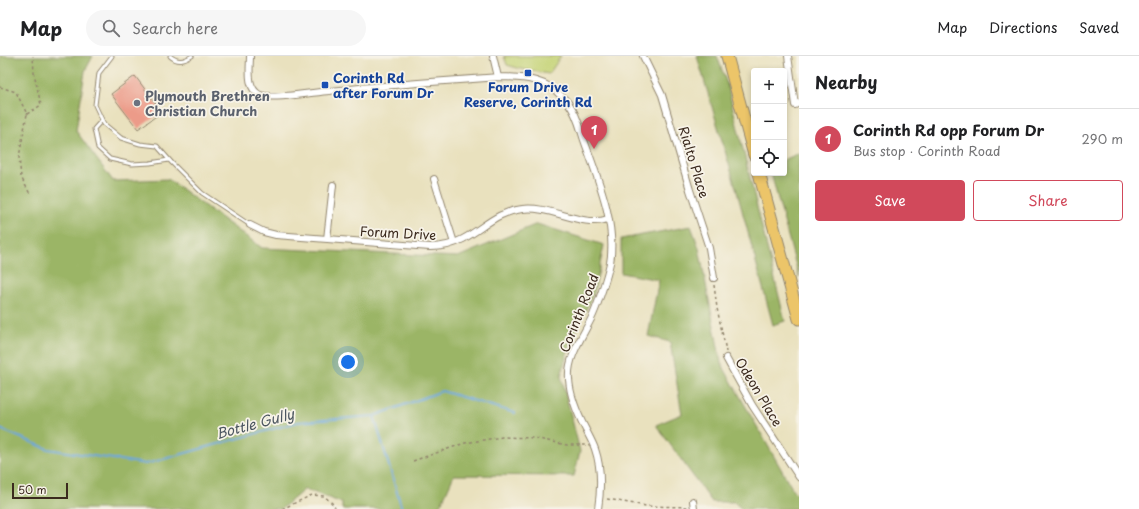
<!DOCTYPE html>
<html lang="en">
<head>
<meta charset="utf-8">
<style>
	body { margin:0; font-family:"Playpen Sans",sans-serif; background:#f6f6f6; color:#202124 }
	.controls { position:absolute; right:12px; top:12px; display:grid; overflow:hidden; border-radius:4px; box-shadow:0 2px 6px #0003 }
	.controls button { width:36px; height:36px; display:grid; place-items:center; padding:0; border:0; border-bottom:1px solid #e0e0e0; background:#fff; color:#202124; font:20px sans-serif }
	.scale { position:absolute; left:12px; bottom:10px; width:56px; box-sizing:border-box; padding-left:4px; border:2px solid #3b2a1e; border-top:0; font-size:11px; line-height:14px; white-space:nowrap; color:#3b2a1e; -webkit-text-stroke:3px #f7f3e8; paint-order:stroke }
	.you { position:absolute; left:348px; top:306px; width:14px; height:14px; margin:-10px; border:3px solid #fff; border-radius:50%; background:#1a73e8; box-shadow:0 0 0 6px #1a73e833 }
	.badge { display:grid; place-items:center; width:26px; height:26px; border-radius:50%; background:#d1495b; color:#fff; font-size:13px; font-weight:700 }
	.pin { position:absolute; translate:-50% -33px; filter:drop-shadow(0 1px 2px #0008) }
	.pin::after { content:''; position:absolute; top:21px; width:14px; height:12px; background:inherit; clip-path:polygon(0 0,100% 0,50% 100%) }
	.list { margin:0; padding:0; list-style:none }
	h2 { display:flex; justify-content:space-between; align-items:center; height:52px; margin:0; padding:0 16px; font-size:17px }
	h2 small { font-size:13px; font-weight:400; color:#757577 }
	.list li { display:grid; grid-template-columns:26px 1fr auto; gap:12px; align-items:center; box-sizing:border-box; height:60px; padding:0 16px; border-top:1px solid #e0e0e0 }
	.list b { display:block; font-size:15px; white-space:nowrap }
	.list p { margin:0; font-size:13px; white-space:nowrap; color:#757577 }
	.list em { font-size:13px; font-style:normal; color:#757577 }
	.actions { display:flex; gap:8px; padding:12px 16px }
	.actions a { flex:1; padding:9px 0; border:1px solid #d1495b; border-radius:4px; text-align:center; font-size:14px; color:#d1495b }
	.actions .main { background:#d1495b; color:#fff }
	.icon { flex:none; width:22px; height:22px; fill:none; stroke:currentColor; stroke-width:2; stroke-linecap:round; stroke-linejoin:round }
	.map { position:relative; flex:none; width:799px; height:453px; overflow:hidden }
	header { display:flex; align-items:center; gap:24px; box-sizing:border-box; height:56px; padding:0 20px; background:#fff; border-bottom:1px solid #e0e0e0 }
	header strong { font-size:19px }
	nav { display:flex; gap:22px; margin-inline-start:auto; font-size:14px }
	.search { width:280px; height:36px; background:#f6f6f6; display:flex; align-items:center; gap:10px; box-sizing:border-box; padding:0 14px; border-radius:22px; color:#757577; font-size:15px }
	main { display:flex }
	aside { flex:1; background:#fff }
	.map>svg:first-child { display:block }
	.green { fill:#c4d375; stroke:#807e4a }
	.forest { fill:#9bb566; stroke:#6b7042 }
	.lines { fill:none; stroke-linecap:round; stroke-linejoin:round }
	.stream { stroke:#6ba7dc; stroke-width:2 }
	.building { fill:#ec9b89 }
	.service-casing { stroke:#92866e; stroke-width:5 }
	.minor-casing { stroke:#92866e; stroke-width:8 }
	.trunk-casing { stroke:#92866e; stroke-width:13 }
	.path { stroke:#92866e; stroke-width:1.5; stroke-dasharray:3 3; stroke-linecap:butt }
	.service { stroke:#fff; stroke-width:3 }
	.minor { stroke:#fff; stroke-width:6 }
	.trunk { stroke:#ecc569; stroke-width:11 }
	.transit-dot { fill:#1a4fb4; stroke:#f7f3e8; stroke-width:1.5 }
	.worship-dot { fill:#6b7280; stroke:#f7f3e8; stroke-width:1.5 }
	.labels { text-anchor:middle; stroke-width:3.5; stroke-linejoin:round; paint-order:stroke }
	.transit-label { font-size:13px; font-weight:bold; fill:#164399; stroke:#f7f3e8; text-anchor:start }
	.worship-label { font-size:13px; font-weight:bold; fill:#5b616d; stroke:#f7f3e8; text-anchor:start }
	.street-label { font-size:13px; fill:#3b2a1e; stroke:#f7f3e8 }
	.water-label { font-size:14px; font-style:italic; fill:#4c5660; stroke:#f7f3e8 }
</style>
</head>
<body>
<header>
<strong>Map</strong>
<div class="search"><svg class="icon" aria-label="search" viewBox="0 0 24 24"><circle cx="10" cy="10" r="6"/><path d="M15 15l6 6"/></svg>Search here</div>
<nav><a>Map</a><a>Directions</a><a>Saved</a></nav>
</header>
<main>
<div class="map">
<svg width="799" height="453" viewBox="0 0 799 453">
	<rect width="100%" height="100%" fill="#f7f3e8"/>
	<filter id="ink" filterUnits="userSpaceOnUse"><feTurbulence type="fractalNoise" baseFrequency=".025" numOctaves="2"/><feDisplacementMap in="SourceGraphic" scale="8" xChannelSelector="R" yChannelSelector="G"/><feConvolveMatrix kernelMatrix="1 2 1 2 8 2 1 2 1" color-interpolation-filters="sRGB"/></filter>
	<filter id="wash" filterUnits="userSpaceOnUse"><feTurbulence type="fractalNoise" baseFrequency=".012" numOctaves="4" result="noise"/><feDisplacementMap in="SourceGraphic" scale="16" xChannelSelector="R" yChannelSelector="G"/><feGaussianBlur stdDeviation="0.9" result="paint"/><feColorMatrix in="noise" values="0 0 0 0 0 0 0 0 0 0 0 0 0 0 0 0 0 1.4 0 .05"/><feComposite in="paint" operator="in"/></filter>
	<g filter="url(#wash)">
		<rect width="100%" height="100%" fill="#e9e1be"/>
		<path class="green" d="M504,0H561L549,18L521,13L507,9Z"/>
		<path class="forest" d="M0,0H93L85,15L76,75L113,125L168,123L262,192L458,201L537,168L604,189L594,237L570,287L561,320L580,395L574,420L454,419L439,453H342V447L305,433L281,453H0Z
			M697,0H717L727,28L785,265L773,269L736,132Z
			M799,97V221L771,117H784V104Z
			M691,170L699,192L721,307L793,434L799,440V453H742L734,446H712L656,369L682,358L670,286L648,280L659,224L621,217V183Z"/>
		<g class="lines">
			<path class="stream" d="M374,360L402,453
				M0,373L48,393L146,408L298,366L374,360L442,335L515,357"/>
		</g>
		<g id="blocks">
			<path class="building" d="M135,20L162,56L138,73L111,38Z"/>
		</g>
	</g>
	<g filter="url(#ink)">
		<use href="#blocks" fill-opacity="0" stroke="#92866e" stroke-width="1"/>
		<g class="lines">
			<defs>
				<path id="service" d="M112,0L99,17L95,49L104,68L121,82L140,88L157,90L172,107L202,137L250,169
					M170,0C178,7 184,5 192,0
					M102,64L94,73L98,92L110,103L132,108L150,107L169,104"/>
				<path id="minor" d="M250,0C250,12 246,32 260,39C271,44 315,36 329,35C385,29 442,25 498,21C518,21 540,22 556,35C560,39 565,43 569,48C577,58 580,72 584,84C597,121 617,167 610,207C607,221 599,245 593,259C584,279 567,300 569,323C570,340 578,359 586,374C589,380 593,387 595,393C602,413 601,433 598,453
					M493,0L498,21
					M643,0L662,39L690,134L709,192L714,222
					M788,0L795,49L799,47
					M434,123L454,187
					M250,169L264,176L276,179L430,191C442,191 452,189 463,183C484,172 496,156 522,153C550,149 582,172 608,163
					M327,183L333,129
					M726,302L752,349L799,421
					M693,445L694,453"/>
				<path id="trunk" d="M727,0L754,99
					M759,117L799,263"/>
			</defs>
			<use href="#service" class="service-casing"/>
			<use href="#minor" class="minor-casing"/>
			<use href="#trunk" class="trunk-casing"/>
			<path class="path" d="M0,31L16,36L27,58L19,101L21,121L30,138
				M27,58L41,49L34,17L33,0
				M714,229L717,252L725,290L726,296
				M413,405L465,387L502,381L534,382L567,389H586
				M607,443L646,450L688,451
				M282,453L312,439L324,440L334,449L335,453"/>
			<use href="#service" class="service"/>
			<use href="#minor" class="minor"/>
			<use href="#trunk" class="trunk"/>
		</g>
	</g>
	<g class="transit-dot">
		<rect x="524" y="13" width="8" height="8" rx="2"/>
		<rect x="321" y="25" width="8" height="8" rx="2"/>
	</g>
	<circle class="worship-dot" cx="137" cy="47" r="4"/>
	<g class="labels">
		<g class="transit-label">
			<text x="333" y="27">Corinth Rd<tspan x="333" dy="15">after Forum Dr</tspan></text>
			<text x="528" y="36" text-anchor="middle">Forum Drive<tspan x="528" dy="15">Reserve, Corinth Rd</tspan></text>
		</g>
		<g class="worship-label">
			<text x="145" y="45">Plymouth Brethren<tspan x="145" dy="15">Christian Church</tspan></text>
		</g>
		<g class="street-label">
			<text transform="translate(694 106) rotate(73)" y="5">Rialto Place</text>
			<text transform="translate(398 177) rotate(3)" y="5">Forum Drive</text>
			<text transform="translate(579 257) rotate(-68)" y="5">Corinth Road</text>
			<text transform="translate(759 336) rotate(59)" y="5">Odeon Place</text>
		</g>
		<g class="water-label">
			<text transform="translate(255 368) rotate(-15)" y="5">Bottle Gully</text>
		</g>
	</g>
</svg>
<div class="controls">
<button>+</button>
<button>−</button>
<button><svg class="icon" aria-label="locate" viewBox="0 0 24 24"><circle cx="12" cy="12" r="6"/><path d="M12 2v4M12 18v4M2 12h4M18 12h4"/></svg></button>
</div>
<div class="scale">50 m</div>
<div class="you"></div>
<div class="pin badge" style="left:594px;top:93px">1</div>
</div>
<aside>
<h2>Nearby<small></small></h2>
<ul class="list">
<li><span class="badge">1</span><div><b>Corinth Rd opp Forum Dr</b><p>Bus stop · Corinth Road</p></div><em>290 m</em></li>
</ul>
<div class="actions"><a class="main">Save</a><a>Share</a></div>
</aside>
</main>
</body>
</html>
